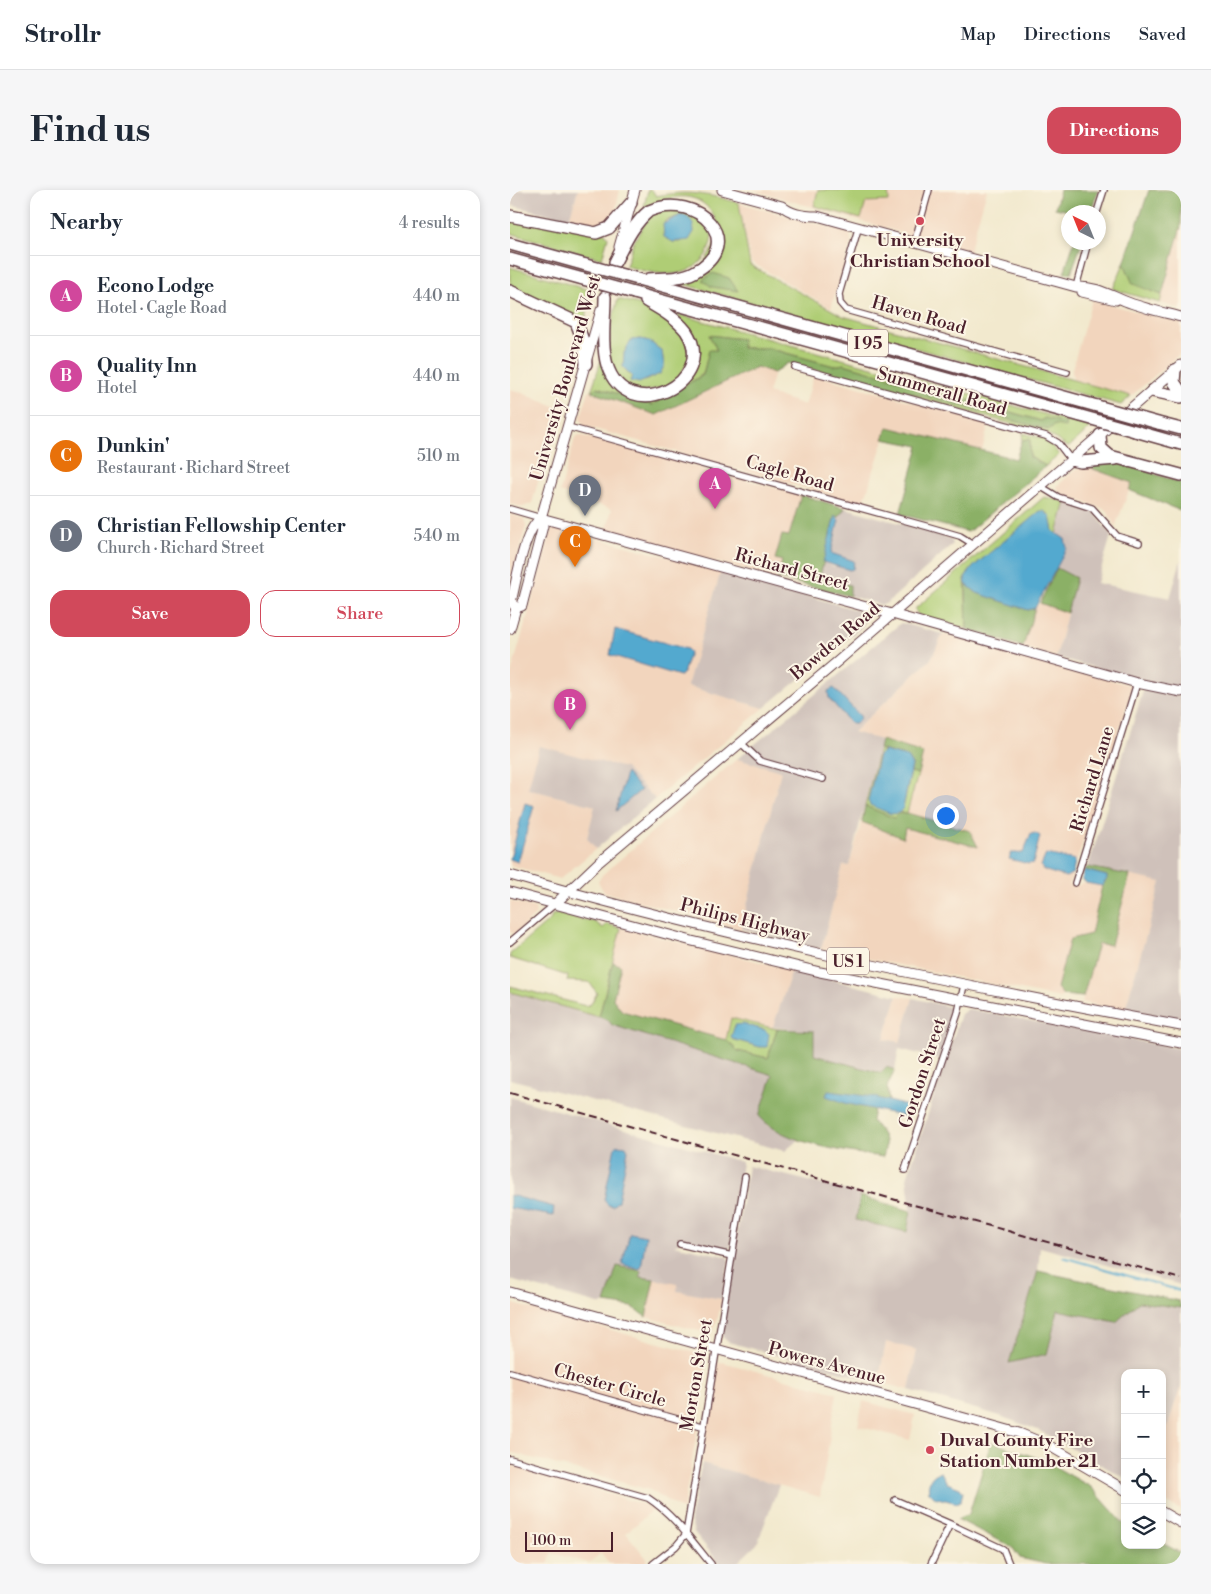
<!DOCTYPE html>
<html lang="en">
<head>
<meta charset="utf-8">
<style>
	body { margin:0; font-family:"Libre Bodoni",serif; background:#f6f6f7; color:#1f2937 }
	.controls { position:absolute; right:15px; bottom:15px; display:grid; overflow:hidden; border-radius:10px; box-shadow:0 2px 8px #0003 }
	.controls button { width:45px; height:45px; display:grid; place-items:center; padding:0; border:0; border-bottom:1px solid #e0e1e3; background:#fff; color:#1f2937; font:25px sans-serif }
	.compass { position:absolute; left:551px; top:15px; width:45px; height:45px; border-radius:50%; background:#fff; box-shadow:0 2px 8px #0003; rotate:317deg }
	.scale { position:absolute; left:15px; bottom:12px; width:88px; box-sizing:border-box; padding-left:5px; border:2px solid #4a1f2b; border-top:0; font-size:14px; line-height:18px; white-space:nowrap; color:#4a1f2b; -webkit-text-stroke:4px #fcf5e5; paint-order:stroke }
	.you { position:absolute; left:435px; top:625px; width:18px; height:18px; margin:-12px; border:4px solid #fff; border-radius:50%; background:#1a73e8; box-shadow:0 0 0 8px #1a73e833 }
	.badge { display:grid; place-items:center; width:32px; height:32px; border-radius:50%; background:#d1495b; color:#fff; font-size:16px; font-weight:700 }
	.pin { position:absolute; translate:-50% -41px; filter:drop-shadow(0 1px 2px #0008) }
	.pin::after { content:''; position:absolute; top:26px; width:18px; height:15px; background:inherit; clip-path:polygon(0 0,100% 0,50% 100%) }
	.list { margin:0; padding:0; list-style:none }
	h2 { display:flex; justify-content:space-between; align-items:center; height:65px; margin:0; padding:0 20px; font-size:21px }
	h2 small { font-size:16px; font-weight:400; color:#747a83 }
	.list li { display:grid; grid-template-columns:32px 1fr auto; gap:15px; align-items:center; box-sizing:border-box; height:80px; padding:0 20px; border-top:1px solid #e0e1e3 }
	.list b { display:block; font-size:19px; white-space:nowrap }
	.list p { margin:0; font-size:16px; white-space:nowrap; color:#747a83 }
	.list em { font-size:16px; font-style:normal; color:#747a83 }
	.actions { display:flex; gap:10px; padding:15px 20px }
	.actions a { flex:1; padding:11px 0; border:1px solid #d1495b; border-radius:15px; text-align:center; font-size:18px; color:#d1495b }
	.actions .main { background:#d1495b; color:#fff }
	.icon { flex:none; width:28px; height:28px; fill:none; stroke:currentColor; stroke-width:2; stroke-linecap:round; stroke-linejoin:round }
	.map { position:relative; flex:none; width:671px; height:1374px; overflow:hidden; border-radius:15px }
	header { display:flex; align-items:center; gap:30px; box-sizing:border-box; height:70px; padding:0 25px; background:#fff; border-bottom:1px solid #e0e1e3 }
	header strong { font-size:24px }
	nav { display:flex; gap:28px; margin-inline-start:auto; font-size:18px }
	.intro { display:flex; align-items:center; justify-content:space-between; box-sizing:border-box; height:120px; padding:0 30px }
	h1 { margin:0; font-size:35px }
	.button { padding:12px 22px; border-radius:15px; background:#d1495b; color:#fff; font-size:18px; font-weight:700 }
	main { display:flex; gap:30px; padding:0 30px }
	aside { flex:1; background:#fff; border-radius:15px; box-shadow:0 2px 8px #0003 }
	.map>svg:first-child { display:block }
	.built { fill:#f2d5bd }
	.industrial { fill:#cfc1ba }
	.green { fill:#afcd74; stroke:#7c7650; fill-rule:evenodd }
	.forest { fill:#8bb066; stroke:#6a6848 }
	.water { fill:#52a9cf; stroke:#4e647d }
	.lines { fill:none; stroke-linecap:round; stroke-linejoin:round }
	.stream { stroke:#52a9cf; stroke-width:2 }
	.street-casing { stroke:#633d43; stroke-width:8 }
	.secondary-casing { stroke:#633d43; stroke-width:11 }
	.primary-casing { stroke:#633d43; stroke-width:11 }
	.highway-casing { stroke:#633d43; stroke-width:14 }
	.street { stroke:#fff; stroke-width:5.5 }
	.secondary { stroke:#fff; stroke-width:9 }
	.primary { stroke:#fff; stroke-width:9 }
	.highway { stroke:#fff; stroke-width:11 }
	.rail { stroke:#4a1f2b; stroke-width:2; stroke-dasharray:8 4; stroke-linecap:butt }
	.highway-bridge-casing { stroke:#633d43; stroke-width:14; stroke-linecap:butt }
	.highway-bridge { stroke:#fff; stroke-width:11 }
	.poi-dot { fill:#d1495b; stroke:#fcf5e5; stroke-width:2 }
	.labels { text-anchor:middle; stroke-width:4; stroke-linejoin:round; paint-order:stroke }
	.shield { fill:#fcf5e5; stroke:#7f5f63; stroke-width:1 }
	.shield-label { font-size:16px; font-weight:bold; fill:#4a1f2b }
	.poi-label { font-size:18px; font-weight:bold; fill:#4a1f2b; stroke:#fcf5e5 }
	.street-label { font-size:18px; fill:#4a1f2b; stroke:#fcf5e5 }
</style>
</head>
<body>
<header>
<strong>Strollr</strong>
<nav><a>Map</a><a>Directions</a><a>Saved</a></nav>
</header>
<div class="intro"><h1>Find us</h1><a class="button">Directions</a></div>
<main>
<aside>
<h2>Nearby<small>4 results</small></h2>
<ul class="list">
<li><span class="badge" style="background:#d1479c">A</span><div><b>Econo Lodge</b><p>Hotel · Cagle Road</p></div><em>440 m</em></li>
<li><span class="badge" style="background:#d1479c">B</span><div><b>Quality Inn</b><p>Hotel</p></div><em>440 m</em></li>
<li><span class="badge" style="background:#e8710a">C</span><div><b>Dunkin'</b><p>Restaurant · Richard Street</p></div><em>510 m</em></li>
<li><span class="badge" style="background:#6b7280">D</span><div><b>Christian Fellowship Center</b><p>Church · Richard Street</p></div><em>540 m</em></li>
</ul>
<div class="actions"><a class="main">Save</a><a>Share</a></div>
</aside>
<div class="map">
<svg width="671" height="1374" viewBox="0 0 671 1374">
	<rect width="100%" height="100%" fill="#fcf5e5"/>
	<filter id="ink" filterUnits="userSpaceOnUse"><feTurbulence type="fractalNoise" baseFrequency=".02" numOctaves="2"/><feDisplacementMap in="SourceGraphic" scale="10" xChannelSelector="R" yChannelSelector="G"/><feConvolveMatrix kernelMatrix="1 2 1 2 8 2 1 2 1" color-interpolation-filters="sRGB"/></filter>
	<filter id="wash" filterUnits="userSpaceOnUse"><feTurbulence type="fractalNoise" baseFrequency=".0096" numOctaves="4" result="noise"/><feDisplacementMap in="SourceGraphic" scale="20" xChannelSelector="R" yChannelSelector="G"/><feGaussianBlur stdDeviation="1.12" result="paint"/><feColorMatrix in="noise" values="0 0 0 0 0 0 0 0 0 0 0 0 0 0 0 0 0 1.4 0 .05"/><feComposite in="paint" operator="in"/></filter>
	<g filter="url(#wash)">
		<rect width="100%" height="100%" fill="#f2e9ce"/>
		<path class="built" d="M68,0H110L104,27L96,34L59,29Z
			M243,0H477L459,62Z
			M229,13L340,43L341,52L321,118L241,72Z
			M671,36V119L650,113Z
			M582,110L671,133V163L621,206L563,189L562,179Z
			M248,177L264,183L258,203L295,215L304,185L479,233L472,261L378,237L353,314L75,236L70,229L79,201L147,225Z
			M0,199L13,203L49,218L22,313L13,317L0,314Z
			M69,245L291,305L279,346L272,345L265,369L272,371L267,388L96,342L102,319L50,302L65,248Z
			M575,276L622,293L605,337L597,320L549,303L547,296L564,281Z
			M0,324L14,329L16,336L0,394Z
			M43,337L211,381L177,496L254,518L145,609L115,578L18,599L85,616L77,648L86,659L50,689L0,675V487Z
			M530,413L557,423L546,467L513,457L525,418Z
			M433,444L623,496L559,695L565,696L576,693L592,696L581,744L547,798L553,805L550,808L311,759L333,675L339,676L352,632L393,648L395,638L468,657L460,641L397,623L413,563L343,542L421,469Z
			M227,569L271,581L231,739L94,702L88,692L92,685Z
			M620,685L651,692L615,820L572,812L588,753L601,755Z
			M0,711L25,718L26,724L5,744L0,742Z
			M111,738L282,780L263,837L222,828L216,850L112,821L103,809L111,776L103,772Z
			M387,806L403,808L390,852L374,849Z
			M144,1089L168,1094V1101L212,1109L208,1127L201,1144L136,1127Z
			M0,1113L194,1165L197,1169L189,1230L173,1320L140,1300L0,1262Z
			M376,1151L407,1160L399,1200L368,1192Z
			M212,1172L327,1203L310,1307L192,1273L207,1173Z
			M671,1196V1320L652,1310V1252Z
			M353,1211L405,1225L400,1250L348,1236Z
			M0,1275L145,1318L116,1343L138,1370L133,1374H100L91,1363L79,1373L42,1363L38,1374H0Z"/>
		<path class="industrial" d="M0,0H68L59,29L0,15Z
			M556,312L585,323L601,346L587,393L660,408L671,370V499L637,492L546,467L566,389L547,378L557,358L555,349L547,344Z
			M335,318L414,340L441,349L443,354L377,413L372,415L340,406L339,395L320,391L310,386L313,372L324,377L321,363L328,328Z
			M211,381L353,422L357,426L356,430L352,437L254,518L177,496Z
			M391,433L433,444L421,469L343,542L371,550L339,676L333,675L311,759L231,739L271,581L227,569Z
			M634,498L671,506V831L615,820L651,692L578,677Z
			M29,556L115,578L145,609L86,659L77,648L85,616L18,599Z
			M282,780L387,806L374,849L390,852L403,808L440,817L443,823L430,869L389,859L385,880L376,877L371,883L304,865V841L263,837Z
			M0,802L98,830L102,835L264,885L257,935L289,949L275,961L0,889Z
			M458,819L671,859V1095L530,1057L528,1081L499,1172L537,1164L548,1120L606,1132L629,1112L671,1118V1196L652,1252V1183H615V1288L528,1240L487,1225L399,1200L407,1160L376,1152L368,1192L218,1152L213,1147L214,1126L238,976L350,1004L346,1030L397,1042L401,1021L397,988L451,824Z
			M0,907L232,972L220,1060L216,1062L173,1051L164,1055L215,1066L219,1069L212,1109L167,1101L168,1094L130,1087L131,1081L107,1076L95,1113L92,1115L0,1090V1018L42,1025L43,1017L0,1005Z
			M192,1273L269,1295L247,1354L226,1374H210L184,1342L180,1329Z"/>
		<path class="green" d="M138,0H142L146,6C177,0 198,4 229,13L240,75L333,126L621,206L611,215L166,92L188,83L211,44C199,1 171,0 136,17L134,16Z
			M308,0H378L379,11L356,12L351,29L304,16Z
			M174,13C213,20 209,70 174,82C156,87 133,81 116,76L123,53L140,25ZM171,25V52H163L153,45L155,31Z
			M0,28L95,43L98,47L92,69L0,43Z
			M614,73L624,94L652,105L650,113L603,99Z
			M0,77L83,101L73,136L0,98Z
			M108,109C119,112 131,114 142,118C161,127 187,152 176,175C173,182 167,188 163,195L131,202C126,199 118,197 113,193C90,173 101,133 108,109ZM131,149L139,151L152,161L154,176C143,187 137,194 120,191L122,187L113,177L114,163L121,150Z
			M167,124L534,224L581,237L559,257L556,256L538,244L335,188L339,185L394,204L399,202L538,240L535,228L531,231L334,174L324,176L258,158H231V149L199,145L207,160L199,161L193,184L172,198C193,162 183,159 167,124Z
			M92,167L95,179L139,210L157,207L142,215L87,197L81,202Z
			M513,243L537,249L549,265L536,276L520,267V249L512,250Z
			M534,307L556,312L547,344L543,341L538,323L522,328L464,376L455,387L457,439L408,425L405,419Z
			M369,559L374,561L369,565L393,618L401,582L408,584L397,623H389L384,628L355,616Z
			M47,724L85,732L93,738L97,734L111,738L89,827L0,802V796L76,816L81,814L87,803L79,792L57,791L58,786L0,768V764L41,729L42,725Z
			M221,828L267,839L258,868L227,861L216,850ZM233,834L255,840L250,857L222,849Z"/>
		<path class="forest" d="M550,0H588L581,22H564L545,18Z
			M639,0H671V36L652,105L623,94L614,73Z
			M564,52L572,53L561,83H554Z
			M203,83L219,88L228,101L202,97L192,90Z
			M199,145L232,149V158H257L324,176L334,174L531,231L535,228L556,233L555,237L545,235L538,240L399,202L394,204L339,185L335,188L278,173L264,183L247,177L146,225L82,202L87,197L142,215L193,185L199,160H207Z
			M378,237L506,269L512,250L520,249V267L536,276L458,342L390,324L409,256L373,249Z
			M598,272L622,276L671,293V321L619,300L622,293L575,276Z
			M291,305L335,318L328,328L325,326L310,386L320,391L340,395V406L267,388L272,371L265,369L272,345L279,346Z
			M547,378L566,388L557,423L530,413Z
			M456,394L467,403L518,420L525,418L513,457L457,439Z
			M371,550L413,563L408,584L401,582L402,575L397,567L369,559Z
			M355,616L384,628L389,623H397L460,641L468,657L395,638L393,648L352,632Z
			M578,677L620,685L601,755L588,754L573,807L553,805L547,798L560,749L581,744L592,696L597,686L574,680Z
			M103,772L111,776L103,809L112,821L216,850L228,861L258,868L267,839L304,841V865L371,883L376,877L385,880L377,897L379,911L318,902L316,906L364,919L362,931C373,944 379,949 373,967C337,962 273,954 249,926L263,885L102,835L98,830L89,827Z
			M350,1006L401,1021L397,1042L346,1030Z
			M107,1076L131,1081L130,1087L144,1089L136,1127L122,1117L95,1113Z
			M528,1081L669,1111L671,1118L629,1112L606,1132L548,1120L537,1164L499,1173Z
			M481,1252L533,1270L581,1297L615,1335V1355H652V1353L671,1363V1374H536L510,1368L502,1357L447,1329L459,1324Z"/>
		<path class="water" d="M171,25C180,26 184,33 184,42L179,50L163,52L154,47L153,34Z
			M131,149L139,151L152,161L154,176L150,184L129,193L120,191L122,186L113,177L114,163L121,150Z
			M530,321H534L540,326L543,341L555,349L557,358L525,418L518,420L467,403L456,394L455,387L464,376Z
			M325,326L329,330L321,363L344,371L343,379L340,380L313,372Z
			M105,439L177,459L180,462L173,484L170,486L100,465Z
			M324,498L351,527L346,534H341L319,508L318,501Z
			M374,561L397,567L402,575L393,618L389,623L381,624L360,615L358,611L369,565Z
			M116,583L131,600L106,621Z
			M15,613L24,616L8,672L0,669Z
			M525,643L530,646L523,673L519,674L499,669L501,663H513L521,644Z
			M536,664L565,670L563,683L556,687L533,680L531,676Z
			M574,680L597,686V689L592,696L576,693L572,689Z
			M233,834L255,840L259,844L257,857H250L222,849L221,847L225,835Z
			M318,901L364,907L401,917L404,922L398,927L335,913L316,906Z
			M108,955L116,956L118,960L108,1011L103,1016L98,1015L94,1010L105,957Z
			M0,1005L44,1017L43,1026L0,1018Z
			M120,1043L136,1046L131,1078L127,1079L112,1074Z
			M431,1282L437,1293L450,1298L453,1302L451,1310L447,1313L424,1307L419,1302C417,1293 421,1284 431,1282Z"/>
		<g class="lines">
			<path class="stream" d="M553,1067L671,1101"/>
		</g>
	</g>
	<g filter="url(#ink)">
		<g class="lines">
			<defs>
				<path id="street" d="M587,22L594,0
					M348,39L329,104L330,113L336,120L557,182
					M404,54L419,0
					M566,97L578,52
					M285,177L536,246L548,253L561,270
					M58,237L419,337L450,346L463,354
					M530,296L548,307L582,318L607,346L629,353
					M0,319L31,328
					M231,553L250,571L313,589
					M565,693L627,493
					M0,752L45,714
					M395,980L448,823L454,795
					M170,1054L222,1066
					M0,1182L192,1236
					M0,1269L138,1308C164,1325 182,1351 201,1374
					M385,1310L440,1334
					M143,1374L166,1356L176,1344L235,987
					M421,1374L440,1334L493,1359L499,1374"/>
				<path id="secondary" d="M382,424L627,493L671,502
					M0,1102L509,1243L538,1255L615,1300
					M652,1322L671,1333"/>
				<path id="primary" d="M212,0L272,16C281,24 296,26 307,26L566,97C585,96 598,104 615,111C632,118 652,122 671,127
					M109,57L125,0
					M572,102L606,110
					M31,328L382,424
					M6,418L1,412C7,390 13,341 31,328
					M0,439L6,418L12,416L14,408L33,336L31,328L91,120
					M0,685C221,749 445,794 671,836
					M0,702L182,751L310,782L671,853
					M45,714L89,672L328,471L671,175"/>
				<path id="highway" d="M0,26L86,43L99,38L121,13
					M0,54L76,75
					M0,69L73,89
					M105,72C114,55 123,34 139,21C188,0 238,54 184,82C171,89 153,88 139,89
					M128,89L587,216
					M0,101L66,132L74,153L76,174
					M124,103L571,226
					M95,107C95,128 91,154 97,175C117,238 210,192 176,141C166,128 150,119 136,111
					M665,180L664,192L671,202
					M642,201L671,207
					M648,233L671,239
					M625,241L671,254
					M590,245L591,258L600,266L671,285
					M561,270L571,272L606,269"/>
			</defs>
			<use href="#street" class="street-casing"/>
			<use href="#secondary" class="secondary-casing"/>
			<use href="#primary" class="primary-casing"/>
			<use href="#highway" class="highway-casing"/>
			<use href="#street" class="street"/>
			<use href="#secondary" class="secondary"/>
			<use href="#primary" class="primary"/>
			<use href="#highway" class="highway"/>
			<path class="rail" d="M0,903L671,1089"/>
			<defs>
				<path id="highway-bridge" d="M76,75L128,89
					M73,89L124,103
					M587,216L648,233
					M571,226L625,241"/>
			</defs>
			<use href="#highway-bridge" class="highway-bridge-casing"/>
			<use href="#highway-bridge" class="highway-bridge"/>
		</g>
	</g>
	<g class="poi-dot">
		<circle cx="410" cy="31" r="5"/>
		<circle cx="420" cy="1260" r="5"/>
	</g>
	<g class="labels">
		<g class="shield">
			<rect x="338" y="139.5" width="40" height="27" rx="4"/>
			<rect x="317" y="757.5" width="42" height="27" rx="4"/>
		</g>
		<g class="shield-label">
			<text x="358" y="159">I 95</text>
			<text x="338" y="777">US 1</text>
		</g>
		<g class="poi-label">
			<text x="410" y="56">University<tspan x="410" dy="21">Christian School</tspan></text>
			<text x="430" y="1256" text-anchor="start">Duval County Fire<tspan x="430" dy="21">Station Number 21</tspan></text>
		</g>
		<g class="street-label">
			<text transform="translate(409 125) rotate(16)" y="6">Haven Road</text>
			<text transform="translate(55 188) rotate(-74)" y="6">University Boulevard West</text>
			<text transform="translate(432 201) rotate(16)" y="6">Summerall Road</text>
			<text transform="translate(280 283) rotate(16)" y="6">Cagle Road</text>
			<text transform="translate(282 379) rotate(15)" y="6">Richard Street</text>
			<text transform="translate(325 451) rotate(-40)" y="6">Bowden Road</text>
			<text transform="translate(582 589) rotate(-73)" y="6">Richard Lane</text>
			<text transform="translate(235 730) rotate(14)" y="6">Philips Highway</text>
			<text transform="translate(412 883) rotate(-72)" y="6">Gordon Street</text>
			<text transform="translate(317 1173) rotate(15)" y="6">Powers Avenue</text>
			<text transform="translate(186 1185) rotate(-80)" y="6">Morton Street</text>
			<text transform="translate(100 1195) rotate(16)" y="6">Chester Circle</text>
		</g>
	</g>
</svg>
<div class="controls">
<button>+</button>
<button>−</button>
<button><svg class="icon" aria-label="locate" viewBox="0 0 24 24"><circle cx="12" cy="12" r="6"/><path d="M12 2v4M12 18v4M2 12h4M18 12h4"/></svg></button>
<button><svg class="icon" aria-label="layers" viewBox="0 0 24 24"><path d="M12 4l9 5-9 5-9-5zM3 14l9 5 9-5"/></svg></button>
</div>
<svg class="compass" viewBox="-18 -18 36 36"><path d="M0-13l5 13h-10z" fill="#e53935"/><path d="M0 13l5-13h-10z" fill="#747a83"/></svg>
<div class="scale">100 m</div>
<div class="you"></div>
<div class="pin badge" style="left:205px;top:319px;background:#d1479c">A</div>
<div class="pin badge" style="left:60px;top:540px;background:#d1479c">B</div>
<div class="pin badge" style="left:65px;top:377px;background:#e8710a">C</div>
<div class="pin badge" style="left:75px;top:326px;background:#6b7280">D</div>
</div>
</main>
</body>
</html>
